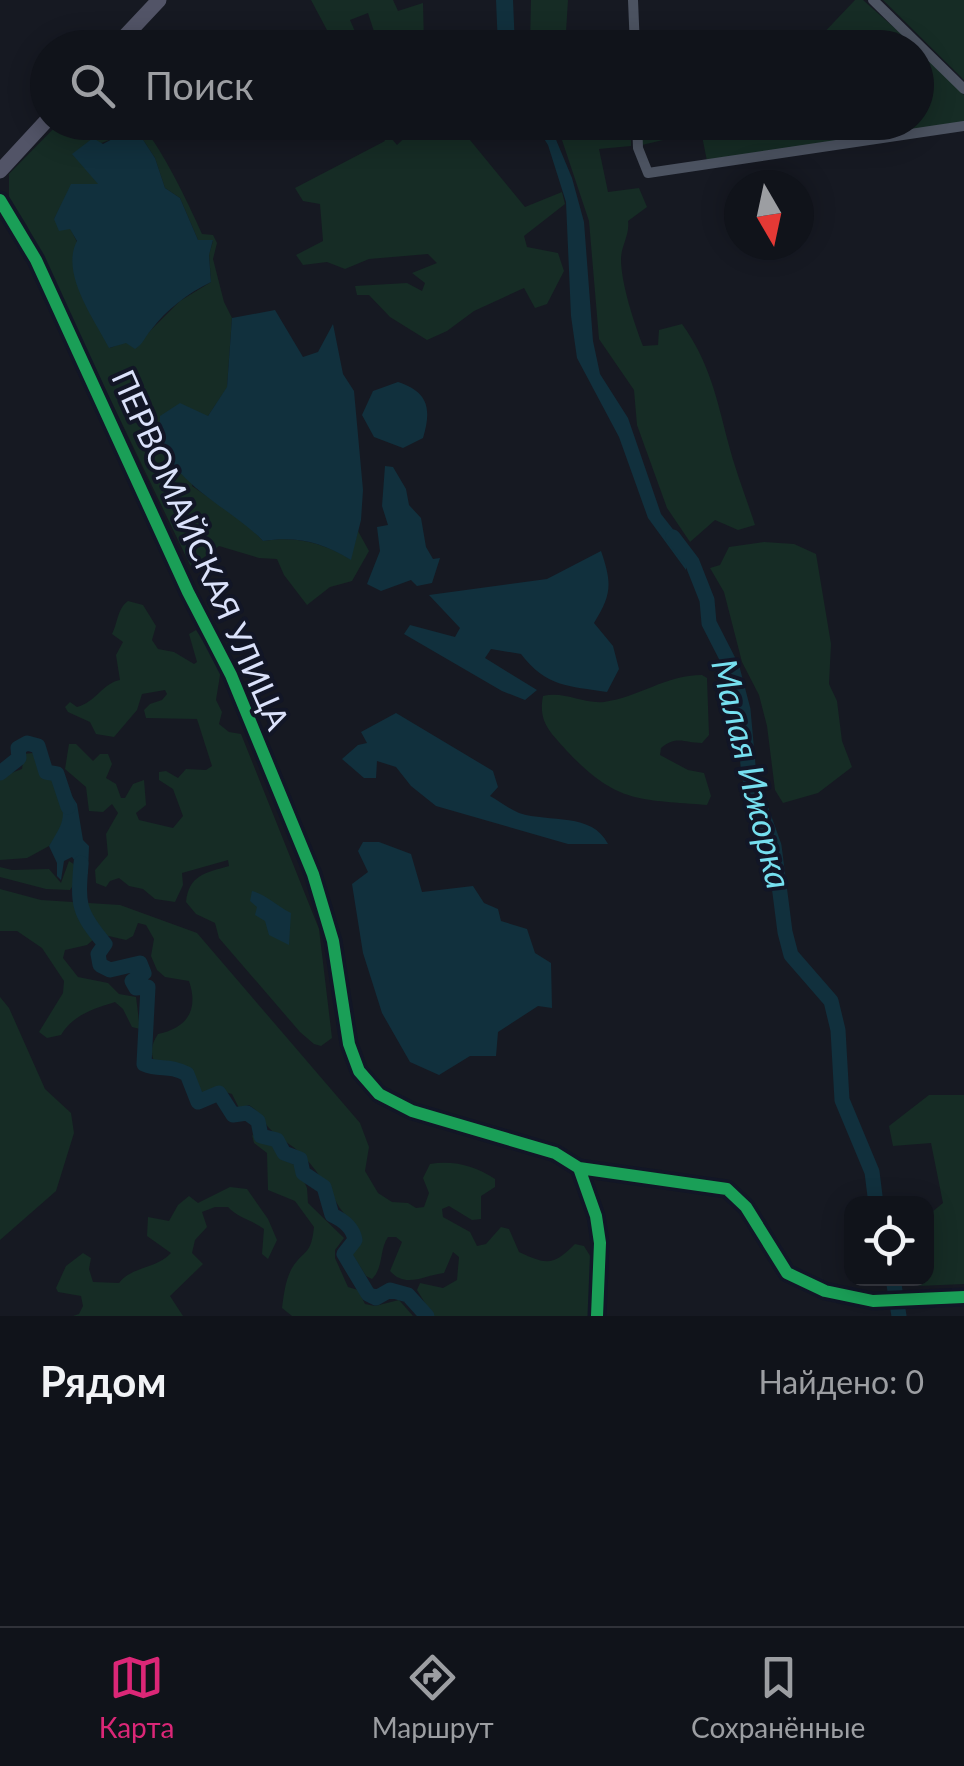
<!DOCTYPE html>
<html lang="ru">
<head>
<meta charset="utf-8">
<style>
	body { margin:0; font-family:Lato,sans-serif; background:#191c23; color:#f1f3f6 }
	.controls { position:absolute; right:30px; bottom:30px; display:grid; overflow:hidden; border-radius:20px; box-shadow:0 5px 25px #0003 }
	.controls button { width:90px; height:90px; display:grid; place-items:center; padding:0; border:0; border-bottom:2px solid #303239; background:#10131a; color:#f1f3f6; font:50px sans-serif }
	.compass { position:absolute; left:724px; top:170px; width:90px; height:90px; border-radius:50%; background:#10131a; box-shadow:0 5px 25px #0003; rotate:171deg }
	.list { margin:0; padding:0; list-style:none }
	h2 { display:flex; justify-content:space-between; align-items:center; height:130px; margin:0; padding:0 40px; font-size:42px }
	h2 small { font-size:32px; font-weight:400; color:#9c9ea2 }
	.icon { flex:none; width:55px; height:55px; fill:none; stroke:currentColor; stroke-width:2; stroke-linecap:round; stroke-linejoin:round }
	.map { position:relative; flex:none; width:964px; height:1316px; overflow:hidden }
	.search { position:absolute; background:#10131a; box-shadow:0 5px 25px #0003; left:30px; right:30px; top:30px; height:110px; display:flex; align-items:center; gap:25px; box-sizing:border-box; padding:0 35px; border-radius:55px; color:#9c9ea2; font-size:38px }
	.sheet { height:310px; background:#10131a }
	nav { display:flex; justify-content:space-around; align-items:center; box-sizing:border-box; height:140px; border-top:2px solid #303239; background:#10131a; font-size:28px; color:#9c9ea2 }
	nav a { display:grid; justify-items:center; gap:5px }
	nav .on { color:#db2777 }
	.map>svg:first-child { display:block }
	.green { fill:#162c25 }
	.water { fill:#11303d }
	.lines { fill:none; stroke-linecap:round; stroke-linejoin:round }
	.river { stroke:#11303d; stroke-width:15 }
	.minor { stroke:#4c5361; stroke-width:10 }
	.tertiary { stroke:#4c5361; stroke-width:12 }
	.primary { stroke:#525467; stroke-width:15 }
	.cycleway-casing { stroke:#121626; stroke-width:19 }
	.cycleway { stroke:#1a9f57; stroke-width:12 }
	.labels { text-anchor:middle; stroke-width:8; stroke-linejoin:round; paint-order:stroke }
	.street-label { font-size:32px; fill:#dbe2fb; stroke:#121626 }
	.water-label { font-size:35px; font-style:italic; fill:#76dfef; stroke:#121626 }
</style>
</head>
<body>
<div class="map">
<svg width="964" height="1316" viewBox="0 0 964 1316">
	<rect width="100%" height="100%" fill="#161922"/>
	<path class="green" d="M311,0H393L398,11L423,3L424,44L414,47H379L368,13L350,20L360,43L352,47H336Z
		M531,0H568L566,32H589V47H537L530,44Z
		M855,0H863L916,47H822L816,41Z
		M883,0H964V80Z
		M917,48L964,95V122L707,161L701,131L642,145L641,123H748L755,131L768,123L916,122Z
		M59,123H116L117,137L73,154L99,184L62,204L54,219L70,228L77,242L110,348L148,333L180,301L211,282L209,254L213,241L198,240L180,198L165,188L155,158L132,123H141C166,157 185,196 202,234L213,235L217,243L213,259L224,302L232,318L227,388L208,416L192,486L246,523L263,541C296,536 321,542 350,559L358,531L369,551L352,581L330,587L307,605L284,575L277,559L259,558L219,546L191,567L27,226L9,197V174Z
		M376,123H397L387,133L397,145L420,123H456L525,207L562,192L565,204L524,236L527,247L558,253L564,271L547,304L535,308L524,288L474,311L447,331L427,340L390,317L369,295H357L355,286L407,283L422,291L425,283L412,273L437,263L428,254L369,259L345,269L327,262L303,265L296,255L323,241L320,204L303,201L295,188L385,141Z
		M573,123H631V146L599,149L608,192L639,188L647,207L628,221C630,235 621,246 621,259C621,283 634,323 643,346L658,345L659,330L682,324C709,361 717,399 728,442C735,470 746,497 755,525L738,530L715,520L690,542L667,508L637,425L634,390L599,339L589,221L561,137L575,130Z
		M764,542L794,544L816,554L831,644L829,684L837,701L842,741L852,767L818,793L783,803L775,790L767,726L759,695L742,662L724,592L710,568L720,565L729,547Z
		M128,601L143,605L156,626L152,640L158,649L174,652L194,664L197,662L189,634L196,630L221,669L216,700L222,712L219,724L229,732L241,734L319,929L332,1038L321,1046L314,1044L300,1032L219,938L215,923L196,914L186,902C189,875 205,873 229,866L228,860L182,873L183,885L175,902L155,899L143,889L129,886L119,878L110,881L106,887L96,883L95,870L108,855L106,834L118,813L112,804L103,812L89,811L86,787L65,769L69,744H76L93,761L100,754H108L112,764L106,778L116,784L121,798H125L133,784L144,780L146,805L136,813L139,820L173,828L183,816L173,789L159,780V772L166,771L178,778L186,769L206,770L212,766L197,719L146,718L144,710L150,704L162,700L167,694L165,690L142,694L137,710L114,737L96,734L90,722L68,712L65,707L70,702L77,707C96,702 103,683 120,680L116,655L123,642L112,634C118,623 117,609 128,601Z
		M702,675L707,678L709,735L702,743C684,743 677,735 661,748L660,755L688,770L704,773L711,796L707,805C638,799 617,804 566,750C550,732 538,722 543,696C565,691 582,704 604,702C639,697 666,675 702,675Z
		M32,753L36,755L42,774L54,779L66,808L60,832L49,846L27,858L0,860V777L22,769L24,754Z
		M69,861L75,865L76,881L70,890L46,889L0,877V867L12,870L49,869L61,883Z
		M0,889L41,900L120,905L197,933L360,1123L369,1147L365,1171L378,1193L392,1202L408,1203L416,1208L424,1207L429,1193L423,1178L430,1164C454,1160 475,1166 495,1179V1187L481,1196V1219L472,1220L449,1206L442,1209L443,1217L470,1232L477,1246L486,1244L501,1227L509,1229L519,1252C547,1265 553,1266 575,1244L584,1246L592,1259L589,1316H433L417,1290L420,1283L443,1288L457,1280L459,1257L453,1252L444,1273C424,1275 406,1289 390,1271L402,1242L396,1237H388C379,1250 384,1267 372,1279L366,1276L351,1252C369,1232 347,1221 338,1205C328,1189 319,1173 306,1159C297,1147 280,1140 269,1128C262,1120 260,1112 249,1105L239,1108L232,1094L218,1090L203,1093C186,1070 190,1059 155,1064C150,1052 151,1045 158,1034C187,1028 199,1010 189,981L165,977L157,970L151,956L154,939L146,925L138,923L133,936L126,940L100,934L87,945L65,950L63,958L78,977L108,983L119,994L136,997L140,1029L132,1027L123,1009L115,1002C93,1009 73,1015 61,1035L47,1038L39,1032L63,993L64,981L42,948L17,931H0Z
		M0,997L9,1008L45,1089L71,1113L74,1133L56,1191L0,1240Z
		M929,1095H964V1284L918,1286L916,1279L926,1278L927,1216L943,1203L931,1143L893,1146L889,1126Z
		M252,1135L273,1145L281,1159L297,1166L307,1188L308,1203L344,1238L335,1250V1258L348,1287L358,1290L365,1304L375,1306L399,1300L413,1316H292L282,1308C284,1294 285,1281 292,1268C305,1248 311,1256 314,1227L295,1201L268,1190L267,1153L254,1143Z
		M230,1187L247,1189L268,1219L277,1240L268,1259L262,1254L264,1229C252,1220 238,1218 228,1207H215L202,1212L207,1227L195,1240L192,1253L203,1264L170,1296L183,1316H73L79,1314L83,1306L81,1296L58,1292L56,1288L66,1266L83,1253L91,1258L89,1269L93,1282L119,1283C132,1266 157,1269 171,1253L147,1236L148,1217L169,1221L178,1205L189,1196L198,1203Z"/>
	<path class="water" d="M496,0H513L515,47H498Z
		M116,123H132L155,158L165,188L180,198L198,240H213L209,255L211,282C188,293 166,310 151,330C144,338 144,343 135,349L126,343L109,348C94,319 60,273 77,241L70,229L59,231L54,219L71,184H98L72,154L93,138L103,144L116,137Z
		M534,123H549L572,178L584,222L593,341L600,374L628,418L661,514L686,546V570L648,518L619,437L577,358L571,316L566,202L548,145Z
		M275,310L303,357L318,352L333,324L343,374L354,391L363,490L361,520L351,560C321,542 297,536 263,541C227,503 155,479 160,416L180,403L208,416L227,387L232,318Z
		M398,382C428,392 432,408 423,438L403,448L374,437L362,415L373,391Z
		M385,466L393,467L406,489L409,505L421,518L426,547L433,559L440,558L432,583L417,586L411,580L381,591L367,584L380,551L377,527L388,525L382,506Z
		M601,551C612,583 612,594 594,623L613,646L619,669L607,692C569,686 546,687 521,654L491,649L485,658L537,690L525,700L502,691L404,634L410,625L455,637L460,628L429,595L547,579Z
		M396,713L493,771L498,787L490,796C499,801 509,809 519,813C550,823 592,812 608,844H568L436,806L411,786L396,767L377,761L376,778H364L342,759L358,745L367,743L361,732Z
		M66,787L77,804L83,840L89,846L88,873L84,880L78,878L77,864L72,857L64,861L61,880L57,876V863L49,846C65,820 66,818 58,789Z
		M363,842H379L411,854L422,892L473,886L484,903L498,909L501,921L527,929L535,953L551,963L552,1008L538,1006L498,1032L496,1056H470L439,1075L410,1062L382,1013L363,953L352,884L368,872L358,851Z
		M252,891C267,895 276,906 291,913L289,945L269,935L265,921L255,915L257,907L250,901Z"/>
	<g class="lines">
		<path class="river" d="M673,537L692,562L707,600L709,623L732,668L743,710L749,776L774,846L785,932L791,955L831,1001L838,1030L842,1100L872,1172L876,1204
			M0,773L19,758L18,748L27,743L38,746L46,772L57,774L68,807
			M81,863C78,904 77,911 105,944L98,954L100,965L110,970L140,963L144,973L132,981L136,988L148,987L144,1064C161,1071 168,1064 187,1074L198,1102L219,1093L233,1115L247,1113L258,1121L261,1136L277,1140L284,1153L300,1159L303,1173L324,1187L332,1215C343,1220 353,1227 355,1240L344,1254L368,1294L376,1298L390,1290L408,1295L427,1316
			M893,1278L899,1316"/>
		<path class="minor" d="M633,0L635,48
			M873,0L964,89
			M637,122L638,148L648,173L964,126"/>
		<path class="tertiary" d="M0,200L36,260L188,592L231,675L313,874L333,941L349,1044L359,1071L379,1094L412,1111L555,1153L579,1168L596,1216L600,1243L597,1316
			M579,1168L727,1189L746,1207L787,1273L825,1291L873,1301L964,1297"/>
		<path class="primary" d="M114,48L159,0
			M0,171L48,119"/>
		<defs>
			<path id="cycleway" d="M0,200L36,260L188,592L231,675L313,874L333,941L349,1044L359,1071L379,1094L412,1111L555,1153L579,1168L596,1216L600,1243L597,1316
				M579,1168L727,1189L746,1207L787,1273L825,1291L873,1301L964,1297"/>
		</defs>
		<use href="#cycleway" class="cycleway-casing"/>
		<use href="#cycleway" class="cycleway"/>
	</g>
	<g class="labels">
		<g class="street-label">
			<text transform="translate(200 550) rotate(66)" y="11">ПЕРВОМАЙСКАЯ УЛИЦА</text>
		</g>
		<g class="water-label">
			<text transform="translate(751 774) rotate(76)" y="12">Малая Ижорка</text>
		</g>
	</g>
</svg>
<div class="controls">
<button><svg class="icon" aria-label="locate" viewBox="0 0 24 24"><circle cx="12" cy="12" r="6"/><path d="M12 2v4M12 18v4M2 12h4M18 12h4"/></svg></button>
</div>
<svg class="compass" viewBox="-18 -18 36 36"><path d="M0-13l5 13h-10z" fill="#e53935"/><path d="M0 13l5-13h-10z" fill="#9c9ea2"/></svg>
<div class="search"><svg class="icon" aria-label="search" viewBox="0 0 24 24"><circle cx="10" cy="10" r="6"/><path d="M15 15l6 6"/></svg>Поиск</div>
</div>
<section class="sheet">
<h2>Рядом<small>Найдено: 0</small></h2>
<ul class="list">
</ul>
</section>
<nav>
<a class="on"><svg class="icon" aria-label="map" viewBox="0 0 24 24"><path d="M3 6l6-2 6 2 6-2v14l-6 2-6-2-6 2zM9 4v14M15 6v14"/></svg>Карта</a>
<a><svg class="icon" aria-label="directions" viewBox="0 0 24 24"><path d="M12 3l9 9-9 9-9-9zM9 14v-3h6M13 9l2 2-2 2"/></svg>Маршрут</a>
<a><svg class="icon" aria-label="saved" viewBox="0 0 24 24"><path d="M7 4h10v16l-5-4-5 4z"/></svg>Сохранённые</a>
</nav>
</body>
</html>
